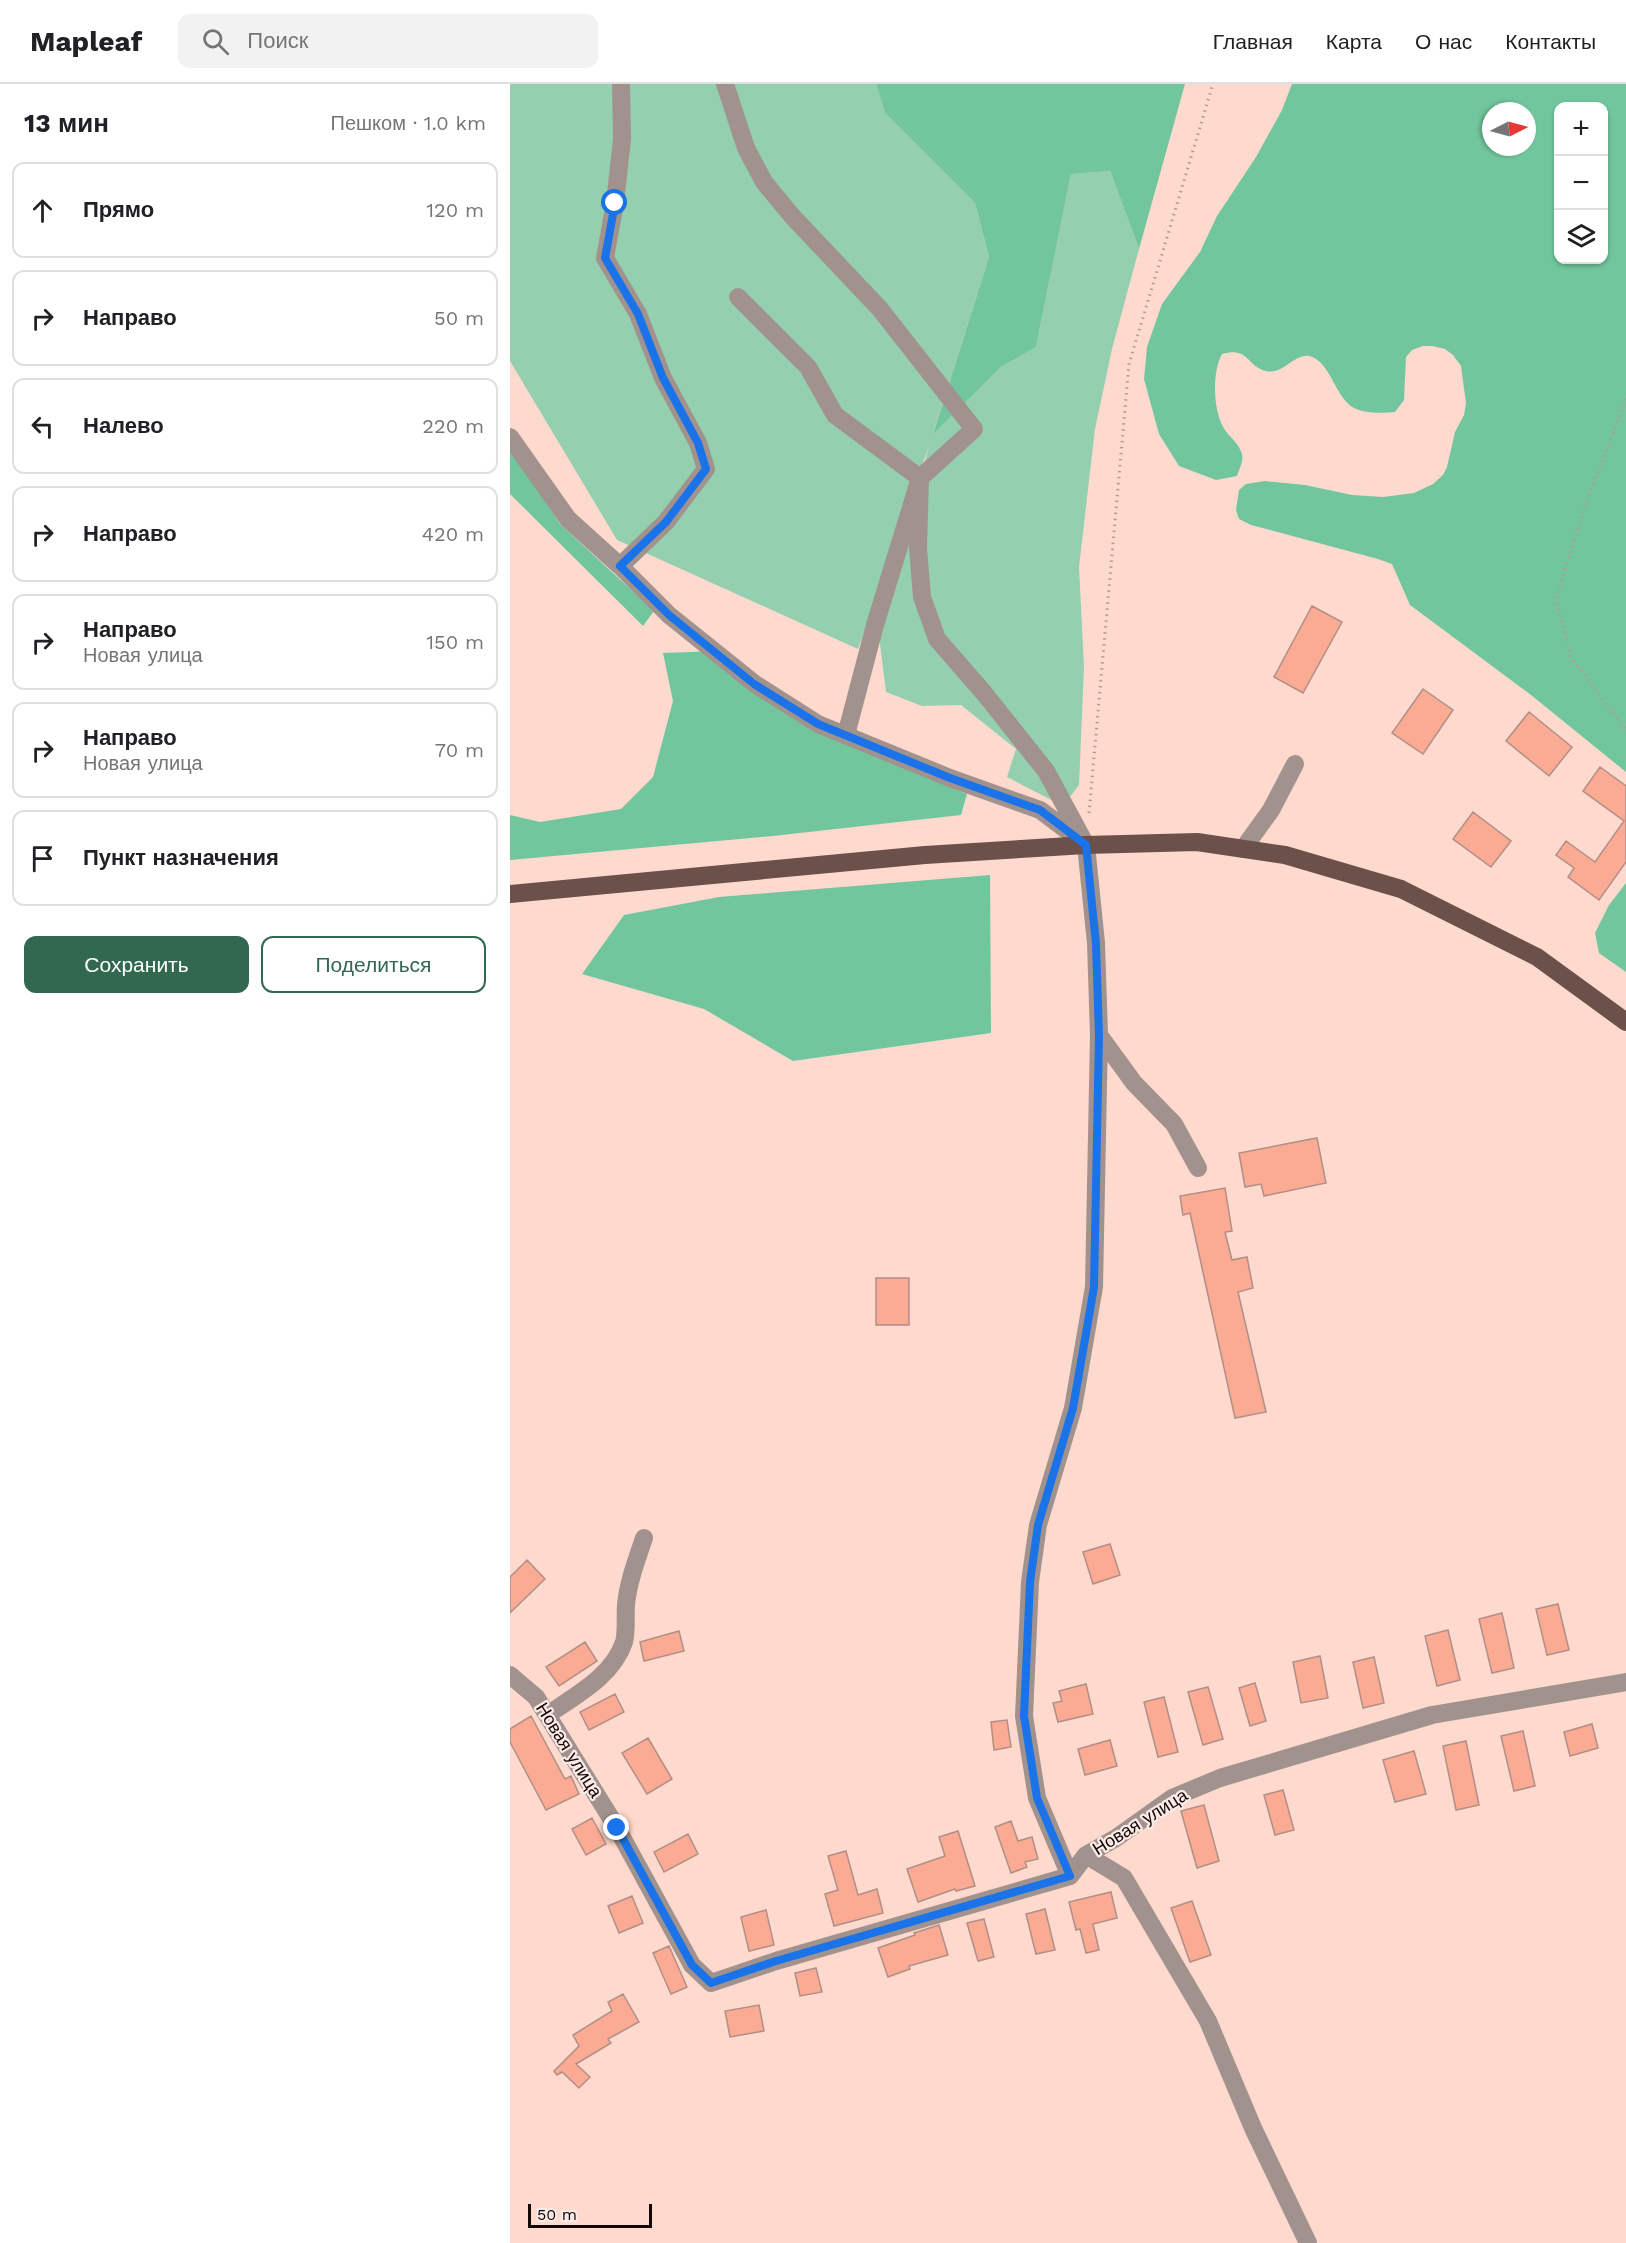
<!DOCTYPE html>
<html lang="ru">
<head>
<meta charset="utf-8">
<style>
	body { margin:0; font-family:"Work Sans",sans-serif; background:#f2f2f2; color:#202124 }
	.controls { position:absolute; right:18px; top:18px; display:grid; overflow:hidden; border-radius:12px; box-shadow:0 2px 4px #0004 }
	.controls button { width:54px; height:54px; display:grid; place-items:center; padding:0; border:0; border-bottom:2px solid #e0e0e0; background:#fff; color:#202124; font:30px sans-serif }
	.compass { position:absolute; left:972px; top:18px; width:54px; height:54px; border-radius:50%; background:#fff; box-shadow:0 2px 4px #0004; rotate:84deg }
	.scale { position:absolute; left:18px; bottom:15px; width:124px; box-sizing:border-box; padding-left:6px; border:3px solid #140806; border-top:0; font-size:16px; line-height:21px; white-space:nowrap; color:#140806; -webkit-text-stroke:4px #faebe7; paint-order:stroke }
	.stop { position:absolute; width:18px; height:18px; margin:-14px; border:4px solid #1a73e8; border-radius:50%; background:#fff }
	.stop.end { background:#1a73e8; border-color:#fff; box-shadow:0 2px 6px #0008 }
	.list { margin:0; padding:0; list-style:none }
	h2 { display:flex; justify-content:space-between; align-items:center; height:78px; margin:0; padding:0 24px; font-size:26px }
	h2 small { font-size:20px; font-weight:400; color:#757577 }
	.list li { display:grid; grid-template-columns:39px 1fr auto; gap:18px; align-items:center; box-sizing:border-box; height:96px; margin:0 12px 12px; padding:0 12px; border:2px solid #e0e0e0; border-radius:12px }
	.list b { display:block; font-size:22px; white-space:nowrap }
	.list p { margin:0; font-size:20px; white-space:nowrap; color:#757577 }
	.list em { font-size:20px; font-style:normal; color:#757577 }
	.actions { display:flex; gap:12px; padding:18px 24px }
	.actions a { flex:1; padding:14px 0; border:2px solid #32684f; border-radius:12px; text-align:center; font-size:21px; color:#32684f }
	.actions .main { background:#32684f; color:#fff }
	.icon { flex:none; width:33px; height:33px; fill:none; stroke:currentColor; stroke-width:2; stroke-linecap:round; stroke-linejoin:round }
	.map { position:relative; flex:none; width:1116px; height:2159px; overflow:hidden }
	header { display:flex; align-items:center; gap:36px; box-sizing:border-box; height:84px; padding:0 30px; background:#fff; border-bottom:2px solid #e0e0e0 }
	header strong { font-size:28px }
	nav { display:flex; gap:33px; margin-inline-start:auto; font-size:21px }
	.search { width:420px; height:54px; background:#f2f2f2; display:flex; align-items:center; gap:15px; box-sizing:border-box; padding:0 21px; border-radius:12px; color:#757577; font-size:22px }
	main { display:flex }
	aside { flex:1; background:#fff }
	.map>svg:first-child { display:block }
	.green { fill:#94cfb0 }
	.forest { fill:#72c69d; fill-rule:evenodd }
	.building { fill:#fbaa93; stroke:#b18f86; stroke-width:1.5 }
	.lines { fill:none; stroke-linecap:round; stroke-linejoin:round }
	.path { stroke:#b69991; stroke-width:3; stroke-dasharray:1.5 4.5; stroke-linecap:butt }
	.minor { stroke:#a2928e; stroke-width:18 }
	.major { stroke:#6b514a; stroke-width:18 }
	.route { stroke:#1a73e8; stroke-width:8 }
	.labels { text-anchor:middle; stroke-width:4.5; stroke-linejoin:round; paint-order:stroke }
	.street-label { font-size:18px; fill:#140806; stroke:#faebe7 }
</style>
</head>
<body>
<header>
<strong>Mapleaf</strong>
<div class="search"><svg class="icon" aria-label="search" viewBox="0 0 24 24"><circle cx="10" cy="10" r="6"/><path d="M15 15l6 6"/></svg>Поиск</div>
<nav><a>Главная</a><a>Карта</a><a>О нас</a><a>Контакты</a></nav>
</header>
<main>
<aside>
<h2>13 мин<small>Пешком · 1.0 km</small></h2>
<ul class="list">
<li><svg class="icon" aria-label="ahead" viewBox="0 0 24 24"><path d="M12 20V5M6 11l6-6 6 6"/></svg><div><b>Прямо</b></div><em>120 m</em></li>
<li><svg class="icon" aria-label="right" viewBox="0 0 24 24"><path d="M7 20v-9h11M14 6l5 5-5 5"/></svg><div><b>Направо</b></div><em>50 m</em></li>
<li><svg class="icon" aria-label="left" viewBox="0 0 24 24"><path d="M17 20v-9H6M10 6l-5 5 5 5"/></svg><div><b>Налево</b></div><em>220 m</em></li>
<li><svg class="icon" aria-label="right" viewBox="0 0 24 24"><path d="M7 20v-9h11M14 6l5 5-5 5"/></svg><div><b>Направо</b></div><em>420 m</em></li>
<li><svg class="icon" aria-label="right" viewBox="0 0 24 24"><path d="M7 20v-9h11M14 6l5 5-5 5"/></svg><div><b>Направо</b><p>Новая улица</p></div><em>150 m</em></li>
<li><svg class="icon" aria-label="right" viewBox="0 0 24 24"><path d="M7 20v-9h11M14 6l5 5-5 5"/></svg><div><b>Направо</b><p>Новая улица</p></div><em>70 m</em></li>
<li><svg class="icon" aria-label="arrive" viewBox="0 0 24 24"><path d="M6 21V4h12l-3 4 3 4H6"/></svg><div><b>Пункт назначения</b></div></li>
</ul>
<div class="actions"><a class="main">Сохранить</a><a>Поделиться</a></div>
</aside>
<div class="map">
<svg width="1116" height="2159" viewBox="0 0 1116 2159">
	<rect width="100%" height="100%" fill="#fdd9ce"/>
	<path class="green" d="M0,0H366L375,29L465,119L479,173L423,349L491,283L526,263L561,90L600,87L629,165L602,265L585,345L569,483L574,583L569,701L553,722L497,693L506,665L451,621L412,622L376,608L369,552L419,362L348,565L107,456L0,277Z"/>
	<path class="forest" d="M366,0H675L629,165L600,87L561,90L526,263L491,283L423,350L479,173L465,119L375,29Z
		M782,0H1116V688L1021,611L900,521L882,480L868,475L741,441L729,435L726,426L729,406L736,400L755,397L795,401L842,411L873,413L904,409L923,400L933,391L937,383L945,348L954,331L956,319L951,282L943,271L935,265L922,262H913L902,266L896,273L894,316L885,328C873,329 856,330 844,324C825,314 820,276 799,272C783,270 774,291 756,287C736,282 739,262 712,270C702,288 703,324 713,343C718,352 729,359 732,370C734,377 729,385 727,392L706,396L669,382L649,350L634,295L637,263L652,220L690,168L707,132L746,73L772,26ZM1048,22H1094V176H1048ZM981,27H1017V63H981Z
		M0,363L50,440L144,527L133,542L0,410Z
		M209,567L343,662L457,710L451,731L263,752L0,776V731L30,738L111,725L143,693L163,617L153,569Z
		M480,791L481,949L283,977L194,925L72,890L114,831L209,813Z
		M1116,799V888L1089,869L1085,849L1099,821Z"/>
	<path class="building" d="M802,522L832,538L793,609L764,593Z
		M913,605L943,626L913,670L882,649Z
		M1019,628L1062,663L1039,692L996,657Z
		M1090,683L1116,702V778L1089,816L1058,793L1064,784L1046,771L1056,757L1085,778L1114,737L1073,707Z
		M963,728L1001,757L981,783L943,755Z
		M807,1054L816,1099L754,1112L751,1100L735,1103L729,1069Z
		M715,1104L722,1147L715,1148L722,1176L737,1173L743,1204L728,1208L756,1328L725,1334L680,1129L673,1131L670,1112Z
		M366,1194H399V1241H366Z
		M600,1460L610,1491L583,1500L573,1468Z
		M17,1476L35,1495L0,1529V1493Z
		M1048,1520L1059,1566L1037,1571L1026,1525Z
		M992,1529L1004,1584L982,1589L969,1535Z
		M938,1546L950,1596L927,1602L915,1552Z
		M169,1547L174,1567L134,1577L130,1558Z
		M75,1558L87,1577L49,1602L36,1583Z
		M810,1572L818,1614L791,1619L783,1578Z
		M864,1573L874,1619L853,1624L843,1578Z
		M745,1599L756,1637L740,1642L729,1604Z
		M576,1600L583,1630L548,1638L543,1619L552,1617L549,1607Z
		M698,1603L713,1655L693,1661L678,1608Z
		M105,1610L114,1628L79,1646L70,1628Z
		M654,1613L668,1668L648,1673L634,1618Z
		M21,1632L55,1695L61,1692L69,1710L36,1726L0,1658V1645Z
		M497,1636L501,1663L484,1666L481,1638Z
		M1082,1640L1088,1664L1060,1672L1054,1648Z
		M1013,1647L1025,1702L1004,1707L991,1652Z
		M138,1654L162,1695L137,1710L112,1669Z
		M600,1656L607,1682L575,1691L568,1665Z
		M956,1657L969,1721L946,1726L933,1662Z
		M904,1667L916,1710L885,1718L873,1676Z
		M773,1706L784,1746L765,1751L754,1711Z
		M694,1721L709,1777L687,1784L671,1727Z
		M82,1734L96,1760L76,1771L62,1745Z
		M501,1737L508,1757L522,1753L528,1775L515,1778L517,1783L501,1789L485,1743Z
		M448,1747L465,1802L446,1807L445,1805L408,1818L397,1785L435,1772L429,1753Z
		M178,1750L188,1770L154,1788L144,1768Z
		M336,1767L348,1811L367,1805L373,1829L324,1842L315,1810L328,1806L318,1772Z
		M601,1808L607,1834L583,1840L589,1866L576,1869L570,1845L566,1846L559,1818Z
		M122,1812L133,1839L109,1849L98,1822Z
		M682,1817L701,1871L680,1878L661,1824Z
		M535,1825L545,1866L526,1870L516,1830Z
		M256,1826L264,1861L239,1867L231,1833Z
		M474,1835L484,1873L468,1877L457,1839Z
		M429,1841L438,1871L399,1882L400,1885L378,1893L368,1864L405,1851L404,1849Z
		M159,1862L177,1903L161,1910L143,1869Z
		M306,1884L312,1908L290,1912L285,1889Z
		M113,1910L129,1938L98,1955L101,1959L66,1980L80,1993L69,2004L52,1988L47,1991L44,1987L69,1962L63,1951L102,1927L98,1918Z
		M249,1921L254,1947L220,1953L215,1927Z"/>
	<g class="lines">
		<path class="path" d="M1116,315L1074,425L1046,515L1061,573L1116,646
			M579,729L619,280L703,0"/>
		<path class="minor" d="M215,0L236,64L254,98L282,132L370,225L464,345L410,394L365,541L336,651
			M228,213L298,283L325,331L410,394L408,464L412,513L427,555L474,609L536,687L576,761L586,859L589,951L584,1203L563,1324L528,1441L520,1498L514,1632L527,1714L560,1792
			M0,353L58,435L110,482L159,531L245,600L308,640L440,694L530,726L570,756
			M110,482L156,438L196,385L188,359L153,294L128,230L95,174L105,119L112,55L111,0
			M733,765L761,726L785,680
			M589,951L624,999L664,1040L688,1084
			M0,1591L26,1613L107,1744L182,1881L201,1899L266,1877L560,1792L576,1771L606,1754L662,1714L710,1694L922,1631L1116,1598
			M37,1631C65,1612 103,1592 114,1558C117,1547 115,1533 116,1521C118,1498 127,1475 134,1454
			M576,1771L614,1794L698,1937L743,2044L798,2159"/>
		<path class="major" d="M0,810L415,771L576,761L687,758L775,771L891,805L1027,873L1116,938"/>
	</g>
	<g class="lines">
		<path class="route" d="M105,119L95,174L128,230L153,294L188,359L196,385L156,438L110,482L159,531L244,600L308,640L440,694L530,726L576,761L586,860L589,951L584,1203L563,1324L528,1441L520,1498L514,1632L527,1714L560,1792L266,1877L201,1899L182,1881L107,1744"/>
	</g>
	<g class="labels">
		<g class="street-label">
			<text transform="translate(59 1666) rotate(58)" y="6">Новая улица</text>
			<text transform="translate(630 1738) rotate(-32)" y="6">Новая улица</text>
		</g>
	</g>
</svg>
<div class="controls">
<button>+</button>
<button>−</button>
<button><svg class="icon" aria-label="layers" viewBox="0 0 24 24"><path d="M12 4l9 5-9 5-9-5zM3 14l9 5 9-5"/></svg></button>
</div>
<svg class="compass" viewBox="-18 -18 36 36"><path d="M0-13l5 13h-10z" fill="#e53935"/><path d="M0 13l5-13h-10z" fill="#757577"/></svg>
<div class="scale">50 m</div>
<div class="stop" style="left:105px;top:119px"></div>
<div class="stop end" style="left:107px;top:1744px"></div>
</div>
</main>
</body>
</html>
